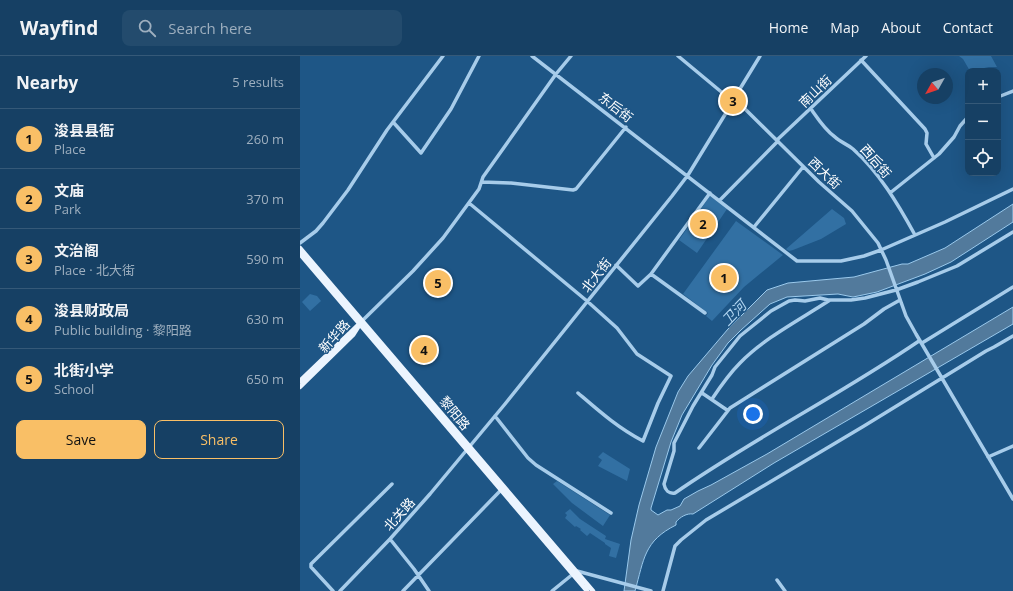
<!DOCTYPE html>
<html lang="en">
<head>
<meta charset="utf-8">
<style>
	body { margin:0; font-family:"Open Sans","Noto Sans SC",sans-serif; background:#234b6d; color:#f1f3f6 }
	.controls { position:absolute; right:12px; top:12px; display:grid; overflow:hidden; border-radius:8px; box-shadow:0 4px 16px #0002 }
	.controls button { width:36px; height:36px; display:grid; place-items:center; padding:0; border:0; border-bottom:1px solid #355978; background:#164064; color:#f1f3f6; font:20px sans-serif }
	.compass { position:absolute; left:617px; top:12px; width:36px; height:36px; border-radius:50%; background:#164064; box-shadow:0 4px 16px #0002; rotate:230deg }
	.you { position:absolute; left:453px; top:358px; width:14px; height:14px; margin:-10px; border:3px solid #fff; border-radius:50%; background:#1a73e8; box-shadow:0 0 0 6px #1a73e833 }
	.badge { display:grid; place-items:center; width:26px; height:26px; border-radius:50%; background:#f9bf66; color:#111; font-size:13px; font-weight:700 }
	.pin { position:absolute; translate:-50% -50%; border:2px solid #fff; box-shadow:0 1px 4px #0006 }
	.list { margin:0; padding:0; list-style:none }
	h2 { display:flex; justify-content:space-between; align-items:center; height:52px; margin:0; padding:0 16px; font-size:17px }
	h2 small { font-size:13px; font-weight:400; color:#9eafbf }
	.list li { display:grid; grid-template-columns:26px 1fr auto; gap:12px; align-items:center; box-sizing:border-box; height:60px; padding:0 16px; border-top:1px solid #355978 }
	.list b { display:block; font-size:15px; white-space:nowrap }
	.list p { margin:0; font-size:13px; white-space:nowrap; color:#9eafbf }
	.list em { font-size:13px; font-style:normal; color:#9eafbf }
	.actions { display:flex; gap:8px; padding:12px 16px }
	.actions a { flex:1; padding:9px 0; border:1px solid #f9bf66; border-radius:8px; text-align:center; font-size:14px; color:#f9bf66 }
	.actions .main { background:#f9bf66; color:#111 }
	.icon { flex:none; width:22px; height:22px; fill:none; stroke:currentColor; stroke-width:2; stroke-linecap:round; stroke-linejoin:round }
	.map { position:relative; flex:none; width:713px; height:535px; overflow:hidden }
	header { display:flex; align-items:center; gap:24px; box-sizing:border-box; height:56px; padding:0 20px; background:#164064; border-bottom:1px solid #355978 }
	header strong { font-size:19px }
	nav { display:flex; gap:22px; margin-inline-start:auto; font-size:14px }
	.search { width:280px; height:36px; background:#234b6d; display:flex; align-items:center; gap:10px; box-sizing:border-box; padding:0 14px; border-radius:8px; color:#9eafbf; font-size:15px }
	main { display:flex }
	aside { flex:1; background:#164064 }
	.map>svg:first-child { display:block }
	.green { fill:#3270a3 }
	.water { fill:#527a9c; stroke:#9ac9ec }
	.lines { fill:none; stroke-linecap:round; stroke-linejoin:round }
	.minor { stroke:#a7ccea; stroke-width:3.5 }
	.major { stroke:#ebf4fe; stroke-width:4.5 }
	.labels { text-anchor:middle; stroke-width:3; stroke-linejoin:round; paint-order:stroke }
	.street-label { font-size:13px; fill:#fff; stroke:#1e5686 }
	.water-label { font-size:14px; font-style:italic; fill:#b2d6f2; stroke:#1e5686 }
</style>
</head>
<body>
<header>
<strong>Wayfind</strong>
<div class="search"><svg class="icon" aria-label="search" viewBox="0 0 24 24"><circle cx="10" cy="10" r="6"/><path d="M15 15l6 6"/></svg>Search here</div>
<nav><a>Home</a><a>Map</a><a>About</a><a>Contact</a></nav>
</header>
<main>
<aside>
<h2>Nearby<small>5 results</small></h2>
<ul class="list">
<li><span class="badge">1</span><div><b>浚县县衙</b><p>Place</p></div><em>260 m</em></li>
<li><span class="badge">2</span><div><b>文庙</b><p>Park</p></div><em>370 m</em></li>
<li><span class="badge">3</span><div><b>文治阁</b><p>Place · 北大街</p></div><em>590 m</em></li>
<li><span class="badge">4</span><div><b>浚县财政局</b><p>Public building · 黎阳路</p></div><em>630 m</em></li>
<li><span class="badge">5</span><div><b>北街小学</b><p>School</p></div><em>650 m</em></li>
</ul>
<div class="actions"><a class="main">Save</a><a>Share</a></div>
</aside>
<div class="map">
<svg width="713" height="535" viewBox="0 0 713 535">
	<rect width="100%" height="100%" fill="#1e5686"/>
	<path class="green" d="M659,0H691L697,11H689L670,15L663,3Z
		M410,140L427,153L397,197L379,184Z
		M532,153L544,162L546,168L521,183L493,194L489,195L486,193Z
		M436,165L483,199L444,231L412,265L406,260L408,257L383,238Z
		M10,238L17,240L21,245L10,255L2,246Z
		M303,396L330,413L327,425L298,410L302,404L298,401Z
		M257,425L310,459L303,470L272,447L253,428Z
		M270,453L280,463L306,480L305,483L320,488L316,502L309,500L311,492L305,488V487L290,477L287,480L280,474L281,473L276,470L275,471L265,462L267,459L265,457Z"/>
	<path class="water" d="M713,148V166L651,206L625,218L577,236L553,241L538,238L487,241L470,248L441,274L428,287L412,309L382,359L371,386L351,452V454L358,459L367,454H371L380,450L384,443L398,435L411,429L467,398L713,251V268L474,407L393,458C387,457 380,461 376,466V469C344,485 344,503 335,535H324L331,484L339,449L356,391L378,336L388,320L428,273L467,234L488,227L554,221L602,208H608L645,192Z"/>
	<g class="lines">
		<path class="minor" d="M232,0L497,205H541L564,200L581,194L645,166L713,133
			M378,0L425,39
			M561,4L625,73L627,77L626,88L634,102
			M438,36L441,49L429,52L425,39Z
			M438,36L460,0
			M698,41L713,35
			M441,49L519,126L552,155L578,187L586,204L606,260L616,278L713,443
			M511,53C518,63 525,74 535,81C540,86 547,88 553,93C579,116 598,148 615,179
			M93,66L121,97L151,53L179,0
			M477,84L566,0
			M182,126L211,127L273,134L276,133L326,71
			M590,137L639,98L654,81L660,70L668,61
			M420,144L478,85
			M169,147L287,245L317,272L337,298L371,320L358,347L343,385C318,372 299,355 278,337
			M454,171L503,111
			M0,187L16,175L23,167L48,134L87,74L143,0
			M316,209L338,230L351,218L405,257
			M351,218L410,137
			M61,266L113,215L143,182L179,133L183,121L256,18L271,0
			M619,285C540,339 454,382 375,437C369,438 365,434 364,428L374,395V387L393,350L412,319L415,311L440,280L471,255L489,245L495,244L505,245L520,242L528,244H551L565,242L596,234L618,226L657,210L713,176
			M622,287L713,231
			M402,337L427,354
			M412,343C420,331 429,318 440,307C464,282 501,263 530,244
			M195,360L228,402L236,409L311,457
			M399,392L430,352L564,268L584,253L600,244
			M688,401L713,390
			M90,483L114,513L129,535
			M277,515L351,535
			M477,524L485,535
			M33,535L11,511V508L92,428
			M40,535L90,483L130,438L205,348L372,140L388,119L429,52
			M103,535L201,434
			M252,535L273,518
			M363,535L375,490L381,484L406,464L564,370L686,295L694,291L713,280"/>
		<path class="major" d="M0,192L293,535
			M0,198L287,535
			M0,325L57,270
			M0,331L53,279L60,268"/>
	</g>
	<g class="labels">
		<g class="street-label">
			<text transform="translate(515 35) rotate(-44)" y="5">南山街</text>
			<text transform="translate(316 51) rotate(38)" y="5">东后街</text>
			<text transform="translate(576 105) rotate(49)" y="5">西后街</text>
			<text transform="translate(525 117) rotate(43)" y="5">西大街</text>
			<text transform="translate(296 219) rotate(-52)" y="5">北大街</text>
			<text transform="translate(34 280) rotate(-48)" y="5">新华路</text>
			<text transform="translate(155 357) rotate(50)" y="5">黎阳路</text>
			<text transform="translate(99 458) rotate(-48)" y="5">北关路</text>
		</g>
		<g class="water-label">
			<text transform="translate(434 257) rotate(-46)" y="5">卫河</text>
		</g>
	</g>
</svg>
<div class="controls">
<button>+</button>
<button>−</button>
<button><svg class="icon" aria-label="locate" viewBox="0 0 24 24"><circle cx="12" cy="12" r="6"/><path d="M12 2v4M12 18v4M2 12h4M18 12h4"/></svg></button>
</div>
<svg class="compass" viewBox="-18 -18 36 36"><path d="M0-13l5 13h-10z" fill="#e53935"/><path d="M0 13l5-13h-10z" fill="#9eafbf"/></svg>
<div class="you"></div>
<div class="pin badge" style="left:424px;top:222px">1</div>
<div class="pin badge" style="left:403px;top:168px">2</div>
<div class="pin badge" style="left:433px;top:45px">3</div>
<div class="pin badge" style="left:124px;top:294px">4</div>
<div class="pin badge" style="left:138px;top:227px">5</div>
</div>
</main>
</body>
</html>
